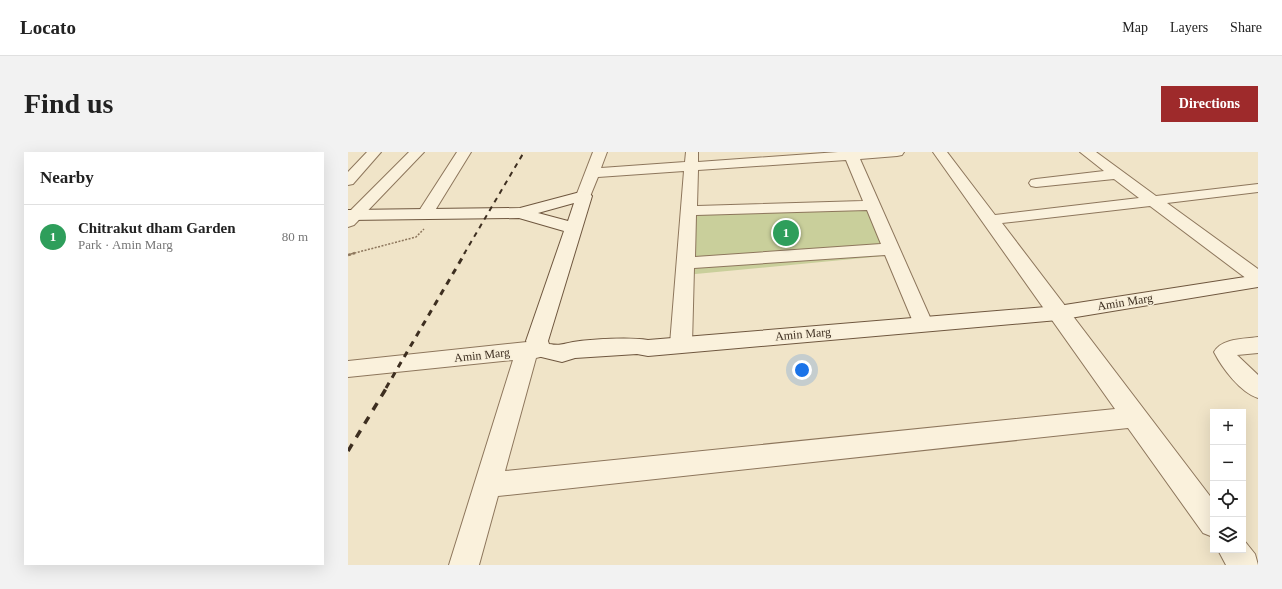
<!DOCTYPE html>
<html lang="en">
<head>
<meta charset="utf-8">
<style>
	body { margin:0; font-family:Georgia,serif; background:#f2f2f2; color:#222 }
	.controls { position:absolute; right:12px; bottom:12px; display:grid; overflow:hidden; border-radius:0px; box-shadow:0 4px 16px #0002 }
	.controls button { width:36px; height:36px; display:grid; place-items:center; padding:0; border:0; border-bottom:1px solid #e0e0e0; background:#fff; color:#222; font:20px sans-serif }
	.you { position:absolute; left:454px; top:218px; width:14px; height:14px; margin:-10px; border:3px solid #fff; border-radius:50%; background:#1a73e8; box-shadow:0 0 0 6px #1a73e833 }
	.badge { display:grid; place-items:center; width:26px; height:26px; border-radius:50%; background:#9e2a2b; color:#fff; font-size:13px; font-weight:700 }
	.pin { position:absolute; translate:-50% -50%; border:2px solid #fff; box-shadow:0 1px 4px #0006 }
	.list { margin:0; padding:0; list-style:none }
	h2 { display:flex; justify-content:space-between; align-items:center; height:52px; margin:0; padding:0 16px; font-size:17px }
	h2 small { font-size:13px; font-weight:400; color:#767676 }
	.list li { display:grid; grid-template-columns:26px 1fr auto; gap:12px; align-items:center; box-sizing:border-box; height:64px; padding:0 16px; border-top:1px solid #e0e0e0 }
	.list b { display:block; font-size:15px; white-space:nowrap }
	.list p { margin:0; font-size:13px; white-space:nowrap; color:#767676 }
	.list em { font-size:13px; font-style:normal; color:#767676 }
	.icon { flex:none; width:22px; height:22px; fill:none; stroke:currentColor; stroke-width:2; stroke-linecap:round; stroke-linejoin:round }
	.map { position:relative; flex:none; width:910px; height:413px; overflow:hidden; border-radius:0px }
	header { display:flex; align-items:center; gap:24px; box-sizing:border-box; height:56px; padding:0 20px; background:#fff; border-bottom:1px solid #e0e0e0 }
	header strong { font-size:19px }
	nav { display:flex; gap:22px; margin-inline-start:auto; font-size:14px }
	.intro { display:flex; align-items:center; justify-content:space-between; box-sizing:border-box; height:96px; padding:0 24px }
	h1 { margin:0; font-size:28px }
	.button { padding:10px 18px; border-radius:0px; background:#9e2a2b; color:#fff; font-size:14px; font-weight:700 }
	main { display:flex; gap:24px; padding:0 24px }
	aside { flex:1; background:#fff; border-radius:0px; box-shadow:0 4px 16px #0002 }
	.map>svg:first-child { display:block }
	.green { fill:#c9cf9b }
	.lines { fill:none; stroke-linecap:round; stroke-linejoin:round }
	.street-casing { stroke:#8d765c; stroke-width:2 }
	.secondary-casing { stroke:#6f573f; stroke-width:2 }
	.path-far1 { stroke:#8d765c; stroke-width:1.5; stroke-dasharray:2 1.5; stroke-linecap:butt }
	.path { stroke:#8d765c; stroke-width:2.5; stroke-dasharray:3 2; stroke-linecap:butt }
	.street { fill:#faf1dc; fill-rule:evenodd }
	.secondary { fill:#faf1dc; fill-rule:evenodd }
	.rail-far2 { stroke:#3d2e20; stroke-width:2; stroke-dasharray:5 5; stroke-linecap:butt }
	.rail-far1 { stroke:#3d2e20; stroke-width:3; stroke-dasharray:6 6; stroke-linecap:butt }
	.rail { stroke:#3d2e20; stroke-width:3.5; stroke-dasharray:8 8; stroke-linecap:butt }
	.labels { text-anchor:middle; stroke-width:3; stroke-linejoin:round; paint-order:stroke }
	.street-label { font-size:12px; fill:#3d2e20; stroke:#f7eed8 }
</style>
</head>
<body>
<header>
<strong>Locato</strong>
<nav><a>Map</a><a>Layers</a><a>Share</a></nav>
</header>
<div class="intro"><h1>Find us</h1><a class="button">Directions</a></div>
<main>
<aside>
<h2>Nearby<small></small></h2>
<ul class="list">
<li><span class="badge" style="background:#2e9e5b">1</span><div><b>Chitrakut dham Garden</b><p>Park · Amin Marg</p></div><em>80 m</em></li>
</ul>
</aside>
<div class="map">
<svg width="910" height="413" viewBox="0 0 910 413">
	<rect width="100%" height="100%" fill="#f0e4c8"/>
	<path class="green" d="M524,53L546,103L337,123L340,59Z"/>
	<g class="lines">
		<defs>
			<path id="street" d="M19,0H33L5,32L0,33V20Z
				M61,0H76L6,73L0,75V61Z
				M109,0H123L83,65H71L69,62Z
				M245,0H259L253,16L337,10L338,0H350V10L490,0H556L554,3L549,4L512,7L585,172L582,177L575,179L568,177L537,103L346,116L344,192L341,197L333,199L325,197L322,192L336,19L250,25L241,47H231L228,44ZM498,8L515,49L349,54L350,18ZM519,58L533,92L347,105L348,63Z
				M585,0H599L647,63L791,46L766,27L688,35L683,34L681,31L683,28L688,27L756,19L732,0H748L808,44L910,32V40L819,51L910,117V132L903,130L802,54L654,71L865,348V385L855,381L780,276L150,344L131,413H101L165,208L0,225V209L179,190H192L200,193L203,198L200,203L188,206L157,319L767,257Z
				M910,185V201L889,203L910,223V246C893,241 874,216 866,200C874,186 896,187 910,185Z
				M895,387L907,402L910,413H878L870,398H895Z"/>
			<path id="secondary" d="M236,39L241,41L244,44L200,189L201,192C213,194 214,192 225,190C245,187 281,185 300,188L710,154L910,123V135L710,168L300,204L289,202L227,206L214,210L185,203L178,189L216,79L171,66L0,68V58L172,56ZM226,51L220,69L190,61Z"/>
		</defs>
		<use href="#street" class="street-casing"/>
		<use href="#secondary" class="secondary-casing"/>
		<path class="path-far1" d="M3,102L68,85L76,77"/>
		<path class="path" d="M0,103L7,101"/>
		<use href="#street" class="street"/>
		<use href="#secondary" class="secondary"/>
		<path class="rail-far2" d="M116,102L176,0"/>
		<path class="rail-far1" d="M38,236L117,101"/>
		<path class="rail" d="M0,299L39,235"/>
	</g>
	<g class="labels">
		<g class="street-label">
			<text transform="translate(777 150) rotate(-9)" y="4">Amin Marg</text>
			<text transform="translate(455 182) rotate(-5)" y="4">Amin Marg</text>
			<text transform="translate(134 203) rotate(-6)" y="4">Amin Marg</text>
		</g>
	</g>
</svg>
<div class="controls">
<button>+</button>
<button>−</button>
<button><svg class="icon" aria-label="locate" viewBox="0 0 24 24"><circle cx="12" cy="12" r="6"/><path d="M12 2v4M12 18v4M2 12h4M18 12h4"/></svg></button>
<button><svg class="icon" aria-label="layers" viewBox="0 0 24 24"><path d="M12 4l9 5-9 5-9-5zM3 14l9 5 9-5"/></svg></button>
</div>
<div class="you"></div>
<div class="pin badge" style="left:438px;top:81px;background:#2e9e5b">1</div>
</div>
</main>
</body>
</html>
